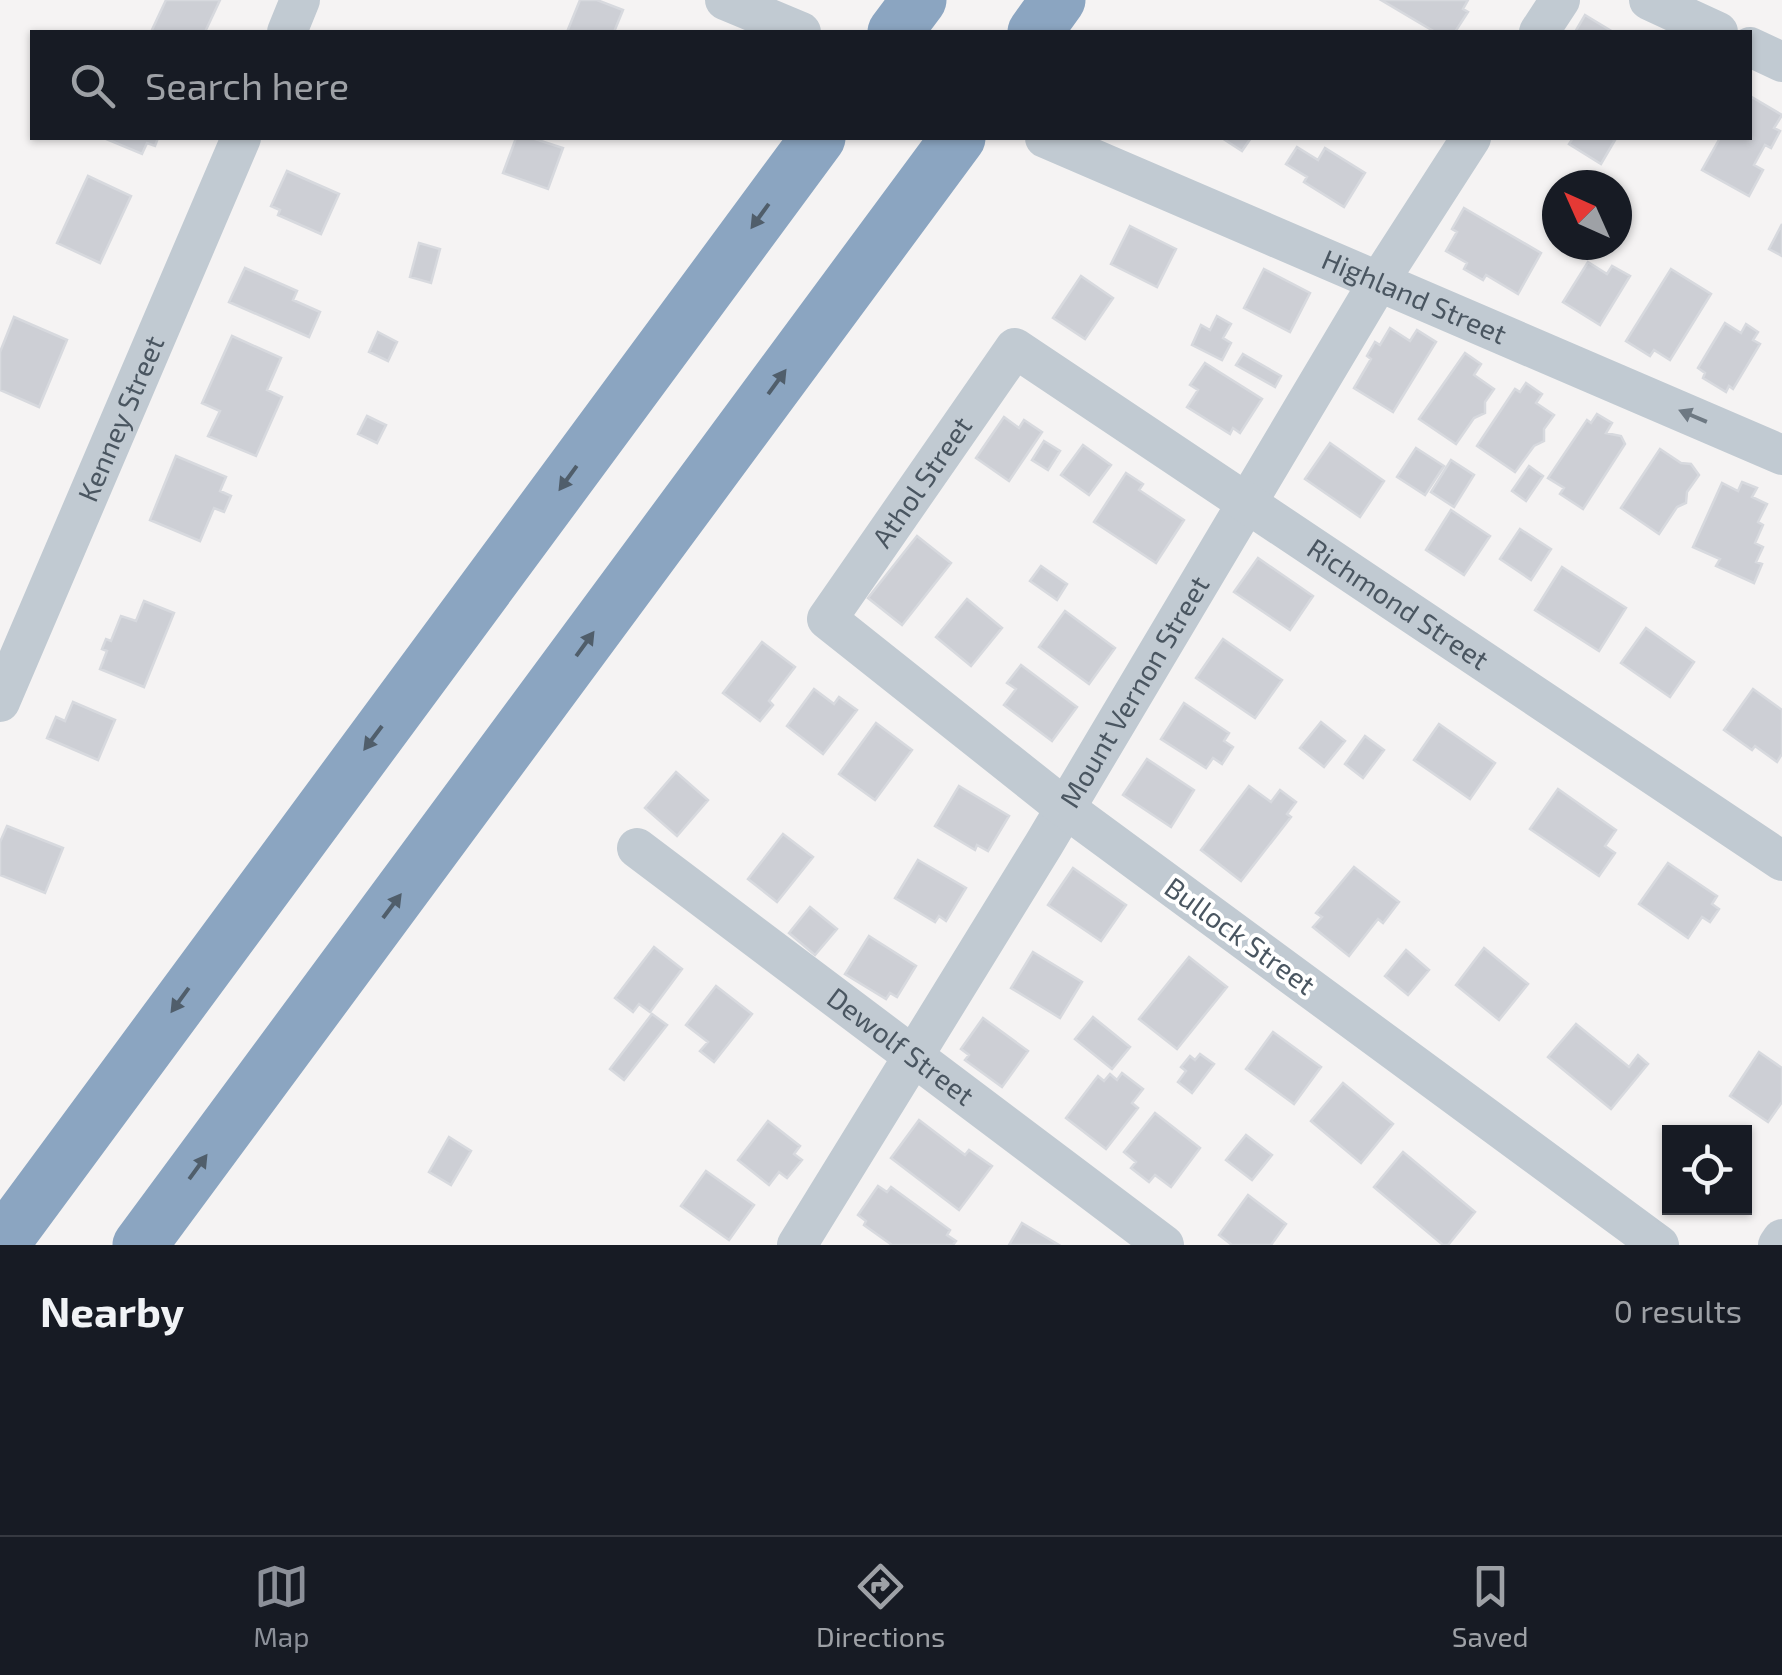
<!DOCTYPE html>
<html lang="en">
<head>
<meta charset="utf-8">
<style>
	body { margin:0; font-family:"Exo 2",sans-serif; background:#242831; color:#f1f3f6 }
	.controls { position:absolute; right:30px; bottom:30px; display:grid; overflow:hidden; border-radius:0px; box-shadow:0 2px 8px #0004 }
	.controls button { width:90px; height:90px; display:grid; place-items:center; padding:0; border:0; border-bottom:2px solid #363941; background:#171b24; color:#f1f3f6; font:50px sans-serif }
	.compass { position:absolute; left:1542px; top:170px; width:90px; height:90px; border-radius:50%; background:#171b24; box-shadow:0 2px 8px #0004; rotate:315deg }
	.list { margin:0; padding:0; list-style:none }
	h2 { display:flex; justify-content:space-between; align-items:center; height:130px; margin:0; padding:0 40px; font-size:42px }
	h2 small { font-size:32px; font-weight:400; color:#9ea1a6 }
	.icon { flex:none; width:55px; height:55px; fill:none; stroke:currentColor; stroke-width:2; stroke-linecap:round; stroke-linejoin:round }
	.map { position:relative; flex:none; width:1782px; height:1245px; overflow:hidden }
	.search { position:absolute; background:#171b24; box-shadow:0 2px 8px #0004; left:30px; right:30px; top:30px; height:110px; display:flex; align-items:center; gap:25px; box-sizing:border-box; padding:0 35px; border-radius:0px; color:#9ea1a6; font-size:38px }
	.sheet { height:290px; background:#171b24 }
	nav { display:flex; justify-content:space-around; align-items:center; box-sizing:border-box; height:140px; border-top:2px solid #363941; background:#171b24; font-size:28px; color:#9ea1a6 }
	nav a { display:grid; justify-items:center; gap:5px }
	nav .on { color:#8c9099 }
	.map>svg:first-child { display:block }
	.building { fill:#cdcfd5; stroke:#d7d9de; stroke-width:2.5 }
	.lines { fill:none; stroke-linecap:round; stroke-linejoin:round }
	.minor { stroke:#c1cad2; stroke-width:40 }
	.motorway { stroke:#8ba5c1; stroke-width:55 }
	.oneway { fill:#505e6b }
	.oneway2 { fill:#6e7983 }
	.labels { text-anchor:middle; stroke-width:8; stroke-linejoin:round; paint-order:stroke }
	.street-label { font-size:28px; fill:#4a5661; stroke:#fff }
</style>
</head>
<body>
<div class="map">
<svg width="1782" height="1245" viewBox="0 0 1782 1245">
	<rect width="100%" height="100%" fill="#f5f3f3"/>
	<path class="building" d="M166,0H220L205,32H151Z
		M580,0H597L623,10L614,32H567Z
		M1381,0H1468L1463,9L1468,12L1455,32H1435Z
		M1585,15L1613,32H1575Z
		M1750,96L1782,115L1774,128L1780,131L1771,148L1765,145L1754,165L1763,170L1749,196L1702,170L1720,138H1750Z
		M104,138H158L155,146L147,143L142,154Z
		M516,138H532L563,148L548,189L503,173Z
		M1222,138H1251L1242,151Z
		M1573,138H1610L1615,140L1601,164L1569,144Z
		M1297,147L1318,160L1325,148L1365,173L1344,207L1304,182L1307,177L1286,164Z
		M287,171L339,194L321,234L278,215L280,210L271,206Z
		M88,176L131,196L100,263L57,243Z
		M1464,208L1541,253L1518,294L1486,275L1483,280L1464,269L1467,263L1446,251L1457,232L1452,229Z
		M1782,224V256L1769,249Z
		M1130,226L1176,249L1157,287L1111,264Z
		M419,243L440,249L431,283L410,277Z
		M1588,262L1607,274L1612,266L1630,276L1600,325L1563,302Z
		M245,268L297,291L293,300L320,312L309,337L229,302Z
		M1264,269L1310,293L1290,332L1244,308Z
		M1671,269L1711,294L1670,360L1654,350L1650,356L1626,341Z
		M1081,276L1113,298L1085,339L1053,318Z
		M1217,316L1231,324L1223,338L1231,343L1222,360L1192,345L1201,325L1210,330Z
		M14,317L67,340L39,407L0,390V352Z
		M1725,323L1741,333L1746,324L1758,332L1753,340L1760,344L1733,389L1729,386L1726,392L1703,378L1705,373L1698,368Z
		M1390,328L1410,341L1417,330L1436,342L1393,412L1354,388L1371,359L1367,356L1375,342L1380,345Z
		M378,332L397,342L388,361L369,352Z
		M232,336L281,358L267,390L282,397L256,456L208,436L220,411L202,403Z
		M1465,353L1481,364L1474,375L1494,389L1485,402V413L1474,418L1456,444L1419,419Z
		M1243,354L1281,376L1275,387L1236,365Z
		M1205,363L1262,399L1240,433L1233,428L1230,434L1187,407L1198,390L1190,385Z
		M1526,383L1542,394L1536,403L1554,415L1544,429V441L1534,446L1515,472L1477,446L1515,389L1520,392Z
		M1597,414L1612,423L1606,433L1621,436L1625,444L1583,509L1560,494L1564,488L1548,478L1587,420L1591,423Z
		M367,416L386,425L377,443L358,434Z
		M1004,417L1019,428L1024,420L1042,432L1009,481L976,458Z
		M1044,441L1060,451L1048,470L1032,460Z
		M1330,443L1384,481L1360,517L1305,479Z
		M1083,445L1111,465L1089,495L1061,475Z
		M1416,448L1444,466L1425,495L1397,477Z
		M1660,449L1681,463L1691,464L1699,475L1687,492L1686,503L1677,507L1659,534L1621,508Z
		M176,456L226,477L220,491L231,496L224,512L214,508L200,541L150,520Z
		M1451,460L1474,475L1454,507L1431,492Z
		M1529,466L1543,476L1526,501L1512,491Z
		M1126,473L1143,484L1139,490L1184,520L1156,563L1094,522Z
		M1742,482L1757,488L1752,497L1767,504L1758,522L1763,525L1755,543L1763,547L1756,562L1762,564L1754,583L1716,566L1720,559L1693,547L1722,483L1738,491Z
		M1451,510L1490,536L1464,575L1426,550Z
		M1520,529L1551,549L1531,580L1500,559Z
		M917,536L951,563L902,625L868,598Z
		M1258,558L1313,596L1290,630L1234,592Z
		M1041,566L1067,584L1057,600L1030,581Z
		M1562,567L1626,608L1599,651L1535,610Z
		M967,599L1002,628L971,666L936,637Z
		M144,601L174,613L144,687L100,669L107,651L102,649L106,639L111,641L121,616L136,621Z
		M1065,611L1115,648L1089,684L1039,647Z
		M1646,628L1694,662L1670,697L1621,663Z
		M1223,639L1282,680L1255,718L1196,678Z
		M762,642L795,667L769,701L773,705L760,721L723,693Z
		M1021,665L1077,707L1052,741L1004,705L1016,689L1007,683Z
		M814,689L834,704L839,697L857,710L823,754L787,726Z
		M1753,689L1782,710V754L1777,762L1755,746L1752,750L1724,730Z
		M73,702L115,720L98,760L47,738L56,717L65,721Z
		M1184,703L1229,733L1224,741L1233,747L1222,764L1213,758L1206,768L1161,739Z
		M1321,722L1345,741L1324,767L1300,748Z
		M876,723L912,750L875,800L839,774Z
		M1439,724L1495,763L1470,799L1414,760Z
		M1365,736L1384,750L1363,778L1345,764Z
		M1147,759L1194,790L1171,827L1123,795Z
		M676,772L708,800L677,836L645,808Z
		M959,786L1009,816L988,851L977,845L975,850L935,826Z
		M1249,786L1271,802L1280,790L1296,802L1287,814L1291,817L1241,881L1201,850Z
		M1558,789L1616,830L1605,846L1615,853L1599,876L1530,829Z
		M7,826L63,848L45,893L0,875V842Z
		M783,834L813,857L777,902L748,879Z
		M918,860L966,888L946,921L939,916L935,922L895,898Z
		M1668,863L1717,896L1712,904L1719,909L1710,922L1702,917L1688,938L1639,904Z
		M1354,867L1399,902L1383,923L1378,919L1349,956L1313,927L1322,917L1316,913Z
		M1073,868L1126,905L1101,941L1048,905Z
		M810,907L837,929L815,955L789,933Z
		M869,936L916,966L897,997L890,993L886,999L845,974Z
		M654,947L682,969L650,1012L639,1004L633,1012L615,998Z
		M1484,948L1528,984L1499,1020L1456,985Z
		M1406,950L1429,970L1408,995L1385,976Z
		M1033,952L1082,982L1060,1018L1011,988Z
		M1189,957L1227,987L1177,1049L1139,1019Z
		M716,986L752,1014L714,1062L700,1051L708,1042L686,1025Z
		M652,1014L667,1025L624,1080L610,1069Z
		M1093,1017L1130,1047L1112,1069L1075,1039Z
		M983,1018L1028,1051L1002,1087L965,1060L969,1055L961,1049Z
		M1576,1024L1629,1067L1638,1055L1648,1064L1611,1109L1548,1057Z
		M1273,1032L1321,1067L1294,1104L1246,1069Z
		M1759,1052L1782,1068V1102L1768,1122L1730,1096Z
		M1200,1054L1214,1064L1192,1093L1178,1082L1186,1071L1181,1067L1190,1056L1195,1060Z
		M1122,1073L1143,1089L1132,1103L1138,1108L1106,1149L1066,1118L1098,1076L1104,1081L1110,1074L1117,1080Z
		M1343,1083L1393,1124L1361,1163L1311,1121Z
		M1155,1113L1200,1148L1171,1187L1155,1175L1149,1182L1131,1168L1136,1162L1124,1152Z
		M919,1120L965,1155L969,1150L992,1166L959,1210L891,1158Z
		M768,1121L800,1146L794,1154L802,1160L787,1178L779,1172L769,1185L738,1160Z
		M1246,1135L1272,1155L1252,1180L1226,1160Z
		M449,1137L471,1151L451,1185L429,1172Z
		M1403,1152L1475,1212L1448,1245H1443L1374,1187Z
		M706,1171L754,1205L729,1240L681,1206Z
		M878,1186L887,1192L891,1187L950,1230L947,1235L956,1241L953,1245H892L864,1225L866,1221L858,1215Z
		M1248,1195L1286,1224L1271,1245H1232L1219,1235Z
		M1022,1223L1059,1245H1009Z"/>
	<g class="lines">
		<g class="minor">
			<path d="M725,0L801,32"/>
			<path d="M1649,0L1718,32"/>
			<path d="M287,32L300,0"/>
			<path d="M1539,32L1560,0"/>
			<path d="M1750,47L1782,62"/>
			<path id="s1" d="M1045,138L1782,455"/>
			<path id="s2" d="M0,702L241,138"/>
			<path id="s3" d="M637,848L1164,1245"/>
			<path id="s4" d="M797,1245L1044,844L1379,281L1471,138"/>
			<path id="s5" d="M1659,1245L1065,808L827,619L1015,348L1782,861"/>
			<path d="M1778,1245L1782,1239"/>
		</g>
		<path class="motorway" d="M895,32L919,0
			M1035,32L1058,0
			M1,1245L818,138
			M140,1245L958,138"/>
	</g>
	<defs><path id="oneway-solid" d="M-6-.8H1V-3.2L6.5 0L1 3.2V.8H-6Z" transform="scale(2.5)"/></defs>
	<g class="oneway">
		<use href="#oneway-solid" transform="translate(760 216) rotate(126)"/>
		<use href="#oneway-solid" transform="translate(777 382) rotate(-54)"/>
		<use href="#oneway-solid" transform="translate(568 478) rotate(126)"/>
		<use href="#oneway-solid" transform="translate(585 644) rotate(-54)"/>
		<use href="#oneway-solid" transform="translate(373 738) rotate(127)"/>
		<use href="#oneway-solid" transform="translate(392 906) rotate(-53)"/>
		<use href="#oneway-solid" transform="translate(180 1000) rotate(126)"/>
		<use href="#oneway-solid" transform="translate(198 1167) rotate(-54)"/>
	</g>
	<use class="oneway2" href="#oneway-solid" transform="translate(1693 416) rotate(-157)"/>
	<g class="labels">
		<g class="street-label">
			<text dy="10" stroke="none"><textPath href="#s1" startOffset="402">Highland Street</textPath></text>
			<text dy="10" stroke="none"><textPath href="#s2" startOffset="308">Kenney Street</textPath></text>
			<text dy="10" stroke="none"><textPath href="#s5" startOffset="1208">Athol Street</textPath></text>
			<text dy="10" stroke="none"><textPath href="#s5" startOffset="1832">Richmond Street</textPath></text>
			<text dy="10" stroke="none"><textPath href="#s4" startOffset="648">Mount Vernon Street</textPath></text>
			<text transform="translate(1240 936) rotate(36)" y="10">Bullock Street</text>
			<text dy="10" stroke="none"><textPath href="#s3" startOffset="330">Dewolf Street</textPath></text>
		</g>
	</g>
</svg>
<div class="controls">
<button><svg class="icon" aria-label="locate" viewBox="0 0 24 24"><circle cx="12" cy="12" r="6"/><path d="M12 2v4M12 18v4M2 12h4M18 12h4"/></svg></button>
</div>
<svg class="compass" viewBox="-18 -18 36 36"><path d="M0-13l5 13h-10z" fill="#e53935"/><path d="M0 13l5-13h-10z" fill="#9ea1a6"/></svg>
<div class="search"><svg class="icon" aria-label="search" viewBox="0 0 24 24"><circle cx="10" cy="10" r="6"/><path d="M15 15l6 6"/></svg>Search here</div>
</div>
<section class="sheet">
<h2>Nearby<small>0 results</small></h2>
<ul class="list">
</ul>
</section>
<nav>
<a class="on"><svg class="icon" aria-label="map" viewBox="0 0 24 24"><path d="M3 6l6-2 6 2 6-2v14l-6 2-6-2-6 2zM9 4v14M15 6v14"/></svg>Map</a>
<a><svg class="icon" aria-label="directions" viewBox="0 0 24 24"><path d="M12 3l9 9-9 9-9-9zM9 14v-3h6M13 9l2 2-2 2"/></svg>Directions</a>
<a><svg class="icon" aria-label="saved" viewBox="0 0 24 24"><path d="M7 4h10v16l-5-4-5 4z"/></svg>Saved</a>
</nav>
</body>
</html>
